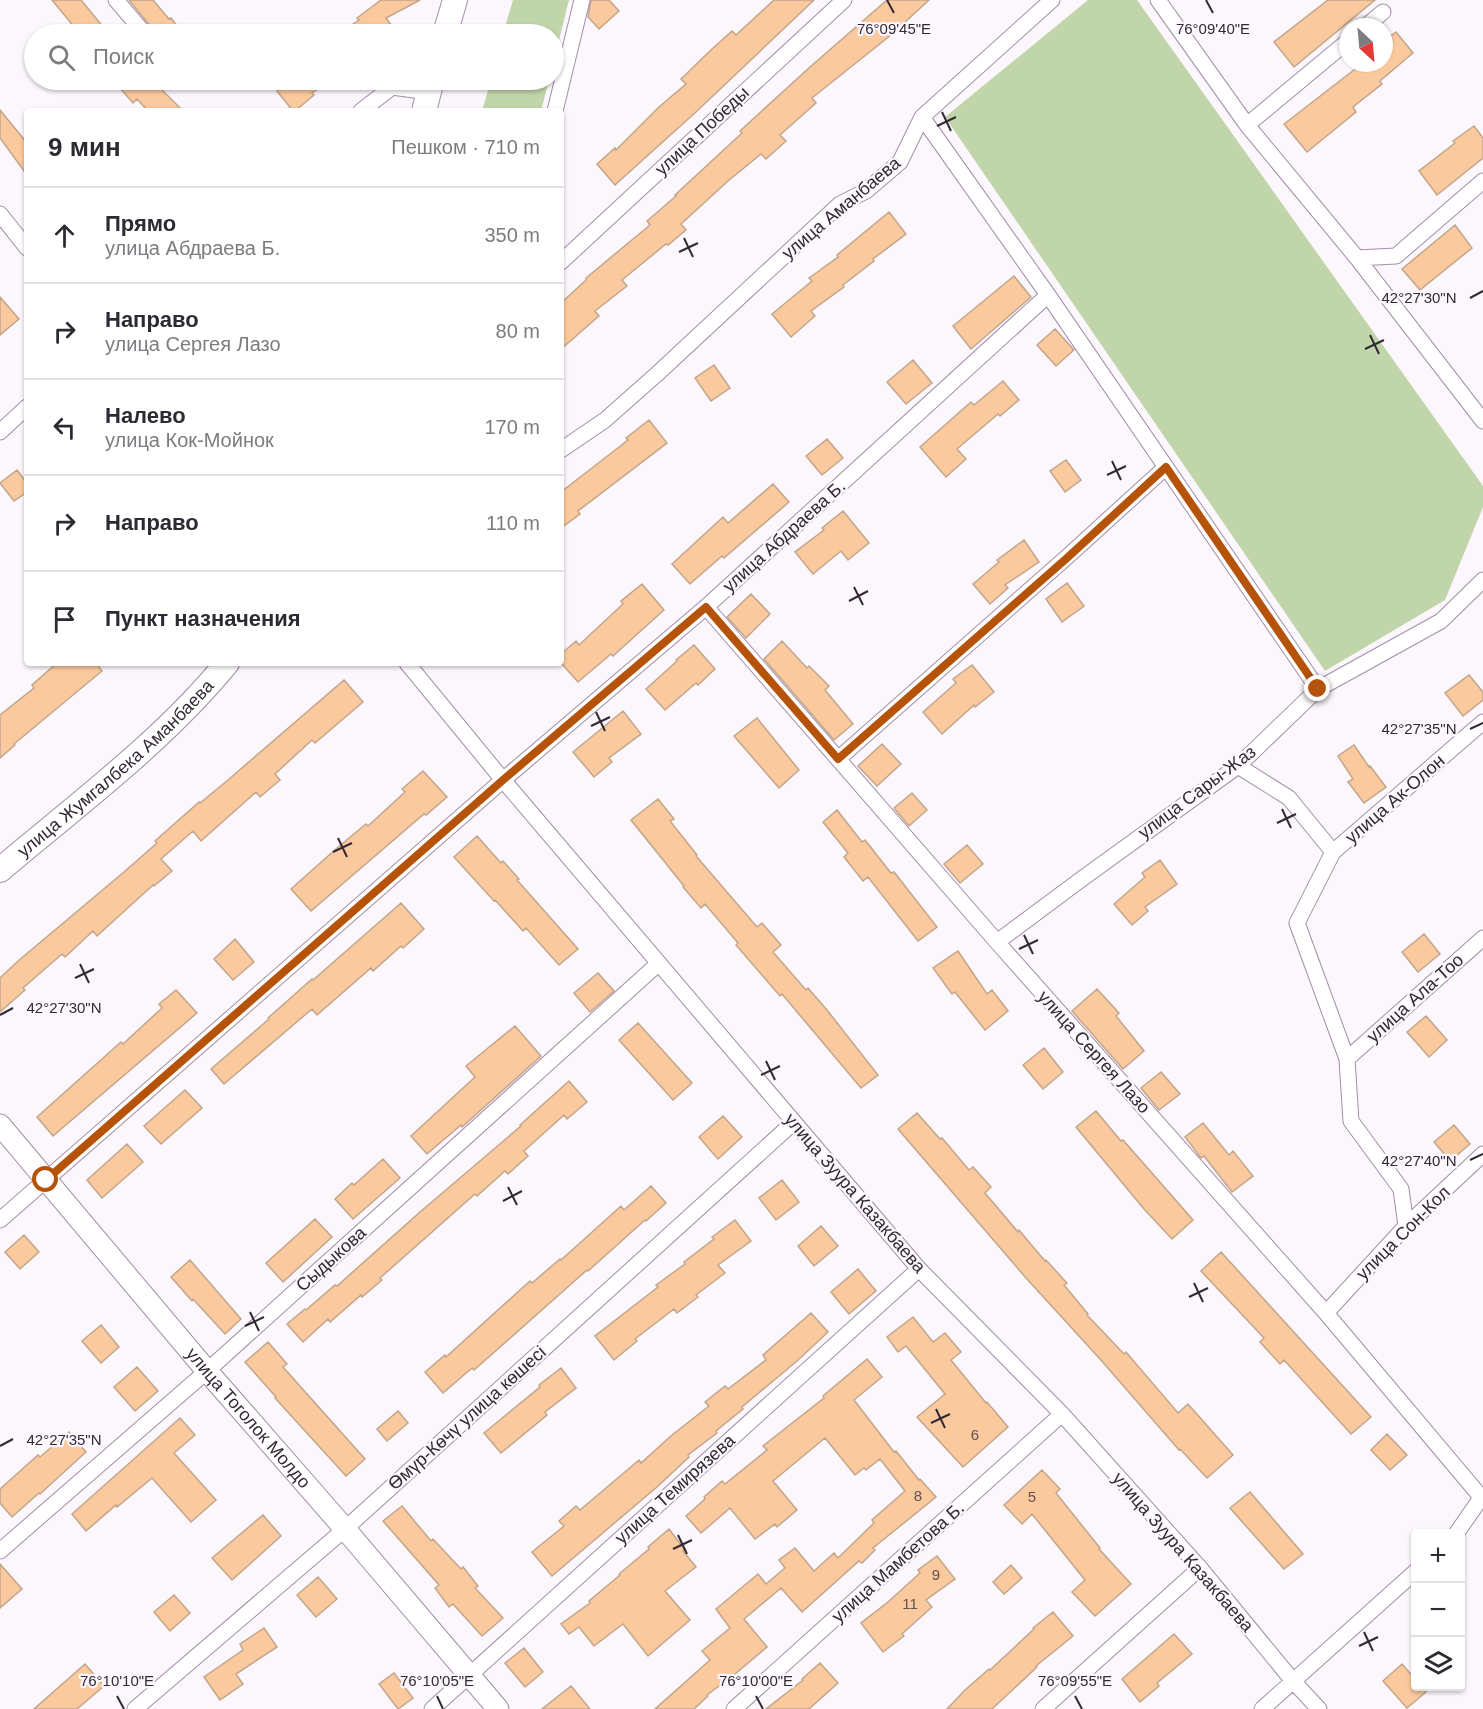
<!DOCTYPE html>
<html lang="ru">
<head>
<meta charset="utf-8">
<style>
	body { margin:0; font-family:Helvetica,sans-serif; background:#f2f2f3; color:#2b2b33 }
	.controls { position:absolute; right:18px; bottom:18px; display:grid; overflow:hidden; border-radius:6px; box-shadow:0 2px 4px #0004 }
	.controls button { width:54px; height:54px; display:grid; place-items:center; padding:0; border:0; border-bottom:2px solid #e1e1e2; background:#fff; color:#2b2b33; font:30px sans-serif }
	.compass { position:absolute; left:1339px; top:18px; width:54px; height:54px; border-radius:50%; background:#fff; box-shadow:0 2px 4px #0004; rotate:154deg }
	.stop { position:absolute; width:18px; height:18px; margin:-14px; border:4px solid #b45309; border-radius:50%; background:#fff }
	.stop.end { background:#b45309; border-color:#fff; box-shadow:0 2px 6px #0008 }
	.list { margin:0; padding:0; list-style:none }
	h2 { display:flex; justify-content:space-between; align-items:center; height:78px; margin:0; padding:0 24px; font-size:26px }
	h2 small { font-size:20px; font-weight:400; color:#7c7c81 }
	.list li { display:grid; grid-template-columns:39px 1fr auto; gap:18px; align-items:center; box-sizing:border-box; height:96px; padding:0 24px; border-top:2px solid #e1e1e2 }
	.list b { display:block; font-size:22px; white-space:nowrap }
	.list p { margin:0; font-size:20px; white-space:nowrap; color:#7c7c81 }
	.list em { font-size:20px; font-style:normal; color:#7c7c81 }
	.icon { flex:none; width:33px; height:33px; fill:none; stroke:currentColor; stroke-width:2; stroke-linecap:round; stroke-linejoin:round }
	.map { position:relative; flex:none; width:1483px; height:1709px; overflow:hidden }
	.search { position:absolute; background:#fff; box-shadow:0 2px 4px #0004; left:24px; top:24px; width:540px; height:66px; display:flex; align-items:center; gap:15px; box-sizing:border-box; padding:0 21px; border-radius:33px; color:#7c7c81; font-size:22px }
	.panel { position:absolute; background:#fff; box-shadow:0 2px 4px #0004; left:24px; top:108px; width:540px; height:558px; border-radius:6px }
	.map>svg:first-child { display:block }
	.green { fill:#c0d5a9 }
	.building { fill:#fac99d; stroke:#c2a58b; stroke-width:1.5 }
	.lines { fill:none; stroke-linecap:round; stroke-linejoin:round }
	.street-casing { stroke:#a38ca9; stroke-width:17 }
	.secondary-casing { stroke:#a38ca9; stroke-width:23 }
	.primary-casing { stroke:#a38ca9; stroke-width:26 }
	.street { stroke:#fff; stroke-width:15 }
	.secondary { stroke:#fff; stroke-width:21 }
	.primary { stroke:#fff; stroke-width:24 }
	.route { stroke:#b45309; stroke-width:8 }
	.ticks { fill:none; stroke:#332935; stroke-width:2 }
	.labels { text-anchor:middle; stroke-width:4.5; stroke-linejoin:round; paint-order:stroke }
	.number-label { font-size:15px; fill:#65514f }
	.street-label { font-size:18px; fill:#332935; stroke:#fcf7fd }
	.ticks-label { font-size:15px; text-anchor:middle; fill:#332935; stroke:#fcf7fd; stroke-width:4.5; stroke-linejoin:round; paint-order:stroke }
</style>
</head>
<body>
<div class="map">
<svg width="1483" height="1709" viewBox="0 0 1483 1709">
	<rect width="100%" height="100%" fill="#fcf7fd"/>
	<path class="green" d="M513,0H569L554,60V34H503Z
		M1088,0H1137L1483,486V507L1445,600L1325,671L945,117Z
		M491,80H549L541,111H482Z"/>
	<path class="building" d="M52,0H81L109,34H80Z
		M129,0H153L169,19L171,18L183,34H154L152,28Z
		M381,0H420L386,18L392,26L380,34H338L359,20L357,18Z
		M591,0H609L619,11L599,29L588,17Z
		M774,0H814L697,111L615,185L597,164L615,148L616,150L659,107L686,84L681,79L712,49L732,31L736,35Z
		M887,0H929L891,35L812,98L816,103L780,135L786,141L766,159L761,154L728,181L681,224L686,230L668,245L666,244L622,280L627,286L595,311L599,316L561,349V303L586,280V278L650,225L647,221L676,196L675,195L742,133L740,131L810,67Z
		M1328,0H1375L1294,67L1274,42Z
		M1396,32L1413,53L1380,81L1382,84L1353,107L1356,112L1307,152L1284,124L1363,63H1384V41Z
		M113,80H152L183,111H148L137,99L133,103Z
		M290,80H331L312,93L314,95L295,111H293L277,91Z
		M0,110L27,143V175L0,138Z
		M1474,126L1483,138V158L1437,195L1419,171L1455,143L1453,141Z
		M889,212L906,234L873,259L874,261L843,285L844,287L811,311L815,316L791,337L772,314L812,281L809,278L838,257L837,255Z
		M1455,225L1472,248L1420,290L1402,269Z
		M1014,276L1031,297L971,349L953,326Z
		M0,297L19,319L0,335Z
		M1055,329L1074,350L1056,366L1037,345Z
		M913,360L932,383L906,404L887,382Z
		M714,365L730,388L711,401L695,378Z
		M1003,381L1019,400L1000,416L998,414L957,449L966,459L946,477L920,447L971,402L974,405Z
		M649,420L667,443L578,511L580,514L561,528V492L628,440L626,438Z
		M827,439L843,458L822,475L806,456Z
		M1066,460L1081,480L1065,492L1050,471Z
		M17,470L27,483V492L14,501L0,483Z
		M773,484L789,502L724,558L722,556L690,584L672,564L723,517L728,523Z
		M843,511L869,543L848,560L841,551L813,574L795,552L824,530L822,528Z
		M1024,540L1039,562L1005,585L1008,588L990,604L973,584L999,562L997,560Z
		M1067,583L1084,606L1062,622L1046,599Z
		M642,584L664,610L613,656L611,654L578,682L561,663V654L576,641L579,645L623,604L621,601Z
		M751,594L770,614L746,638L727,617Z
		M782,641L807,668L809,666L829,686L825,690L853,724L834,740L764,659Z
		M694,645L715,669L698,685L696,683L665,710L646,689L677,661L676,660Z
		M57,663H96L102,671L14,744L15,745L0,758V715L34,688L32,685Z
		M972,665L994,692L975,707L974,705L942,734L923,712L956,683L953,679Z
		M1469,675L1483,692V700L1463,716L1445,693Z
		M344,680L363,702L315,743L312,740L275,774L280,780L260,797L256,792L201,841L193,831L161,859L172,871L154,886L153,885L97,936L93,931L65,957L62,954L23,988L25,990L0,1012V978L18,961L124,872L157,843L155,841L199,802L200,803L228,780Z
		M623,711L641,734L609,758L612,762L594,777L573,752Z
		M757,718L799,770L779,788L734,736Z
		M882,744L901,764L877,786L858,766Z
		M1354,745L1369,767L1370,766L1386,787L1364,803L1348,782L1353,779L1338,756Z
		M423,771L447,797L426,815L424,814L311,911L291,889L337,848L366,824L368,826L405,792L402,789Z
		M912,793L927,810L909,826L894,808Z
		M658,799L674,819L670,821L697,855L696,856L757,927L762,923L781,945L773,952L806,990L808,988L827,1010L878,1075L861,1088L782,994L780,996L736,945L738,943L705,904L701,908L683,887L684,886L631,820Z
		M837,810L862,842L865,840L891,873L894,872L937,927L918,941L868,877L863,881L844,857L848,853L823,822Z
		M477,836L501,863L503,861L519,879L517,880L578,949L559,965L526,928L523,931L495,900L494,901L454,857Z
		M967,845L983,864L960,883L944,864Z
		M1160,860L1177,884L1145,907L1148,911L1132,925L1114,904L1145,877L1142,873Z
		M401,903L424,929L403,948L401,946L373,971L371,968L317,1015L312,1009L224,1084L211,1069L269,1019L268,1018L312,979L313,980Z
		M1424,934L1440,954L1418,972L1402,952Z
		M235,939L254,962L233,980L214,959Z
		M958,951L987,994L992,990L1008,1011L985,1030L955,992L952,994L933,968Z
		M598,973L614,991L590,1012L574,993Z
		M1097,989L1119,1013L1116,1016L1144,1051L1123,1069L1072,1011Z
		M176,990L197,1013L53,1136L37,1117L121,1042L123,1044L162,1008L159,1004Z
		M1426,1016L1447,1040L1429,1057L1407,1032Z
		M638,1023L692,1083L673,1100L619,1040Z
		M515,1026L541,1056L462,1127L461,1125L427,1154L411,1136L475,1077L466,1066Z
		M1044,1048L1063,1072L1043,1089L1023,1065Z
		M1161,1072L1180,1094L1159,1110L1141,1088Z
		M569,1081L587,1102L567,1119L564,1115L524,1151L528,1156L508,1174L505,1171L477,1196L475,1194L380,1278L382,1280L362,1297L361,1295L330,1322L328,1319L303,1342L287,1324L305,1309L306,1310L335,1285L337,1286L420,1212L521,1126L520,1125Z
		M185,1090L202,1108L161,1144L144,1126Z
		M1096,1111L1121,1141L1123,1140L1193,1220L1172,1239L1144,1209L1076,1127Z
		M917,1113L940,1139L942,1138L969,1170L973,1167L991,1187L985,1193L1018,1232L1019,1230L1045,1261L1046,1260L1067,1283L1064,1285L1088,1314L1087,1315L1124,1354L1126,1352L1178,1413L1188,1404L1233,1455L1207,1478L1180,1449L1179,1450L1100,1359L1026,1278L898,1129Z
		M723,1116L742,1137L718,1159L699,1137Z
		M1203,1123L1229,1155L1233,1151L1253,1176L1232,1192L1204,1156L1201,1158L1185,1137Z
		M1454,1125L1470,1144L1450,1161L1434,1142Z
		M127,1144L143,1162L102,1198L87,1180Z
		M383,1159L400,1178L353,1219L335,1199L352,1183L354,1185Z
		M782,1180L799,1202L776,1220L759,1198Z
		M651,1186L666,1203L646,1221L645,1220L588,1271L587,1270L474,1370L472,1368L443,1393L425,1372L445,1355L446,1357L530,1281L532,1283L560,1259L561,1260L621,1206L624,1210Z
		M315,1219L332,1237L283,1282L266,1263Z
		M735,1220L751,1241L718,1265L725,1273L696,1295L698,1297L677,1313L674,1309L635,1339L637,1341L614,1360L595,1336L658,1287L656,1285L685,1264L684,1262L714,1239L712,1237Z
		M821,1226L838,1246L814,1266L798,1246Z
		M24,1235L39,1252L20,1269L5,1252Z
		M1221,1252L1371,1417L1351,1434L1284,1360L1280,1364L1260,1342L1264,1338L1201,1271Z
		M190,1260L241,1319L225,1334L193,1299L192,1301L171,1277Z
		M858,1269L876,1291L849,1314L831,1292Z
		M811,1313L828,1332L797,1361L742,1407L743,1409L716,1431L717,1433L688,1455L689,1457L657,1487L552,1576L532,1552L564,1526L559,1521L576,1506L580,1510L639,1460L641,1463L672,1435L709,1406L705,1402L725,1386L728,1389L766,1360L763,1355Z
		M913,1317L933,1342L945,1333L961,1352L951,1360L986,1403L987,1402L1008,1427L963,1467L917,1417L945,1394L906,1346L898,1352L887,1337Z
		M101,1325L119,1347L101,1363L82,1341Z
		M268,1342L287,1364L283,1367L365,1459L346,1476L275,1398L276,1397L245,1362Z
		M867,1359L882,1377L854,1400L894,1452L896,1451L919,1480L920,1479L936,1497L873,1548L875,1550L862,1563L859,1561L802,1612L781,1588L744,1619L767,1647L734,1675L707,1695L708,1696L694,1709H655L710,1660L702,1651L730,1628L716,1609L758,1574L766,1584L785,1568L779,1560L795,1548L814,1571L834,1553L838,1558L874,1523L872,1520L905,1491L880,1459L866,1470L864,1468L855,1475L825,1438L773,1481L797,1510L777,1527L775,1524L755,1539L730,1508L701,1533L686,1516L705,1499L704,1497L722,1481L725,1484L767,1450L763,1446L824,1398L823,1396Z
		M137,1367L158,1391L135,1411L114,1387Z
		M561,1368L576,1388L545,1412L547,1415L501,1453L484,1433L540,1387L539,1385Z
		M398,1411L408,1423L387,1441L377,1429Z
		M180,1418L195,1435L174,1453L216,1500L191,1522L152,1478L117,1507L116,1505L86,1531L72,1514Z
		M69,1432L86,1452L40,1494L39,1493L12,1517L0,1503V1489L38,1455L40,1457Z
		M1387,1434L1407,1455L1390,1470L1371,1450Z
		M1042,1470L1060,1489L1056,1493L1100,1548L1099,1549L1131,1584L1095,1616L1072,1592L1085,1580L1032,1514L1022,1524L1004,1505Z
		M1250,1492L1303,1554L1284,1569L1230,1508Z
		M402,1506L431,1541L433,1539L461,1569L463,1567L478,1586L475,1588L503,1618L482,1636L453,1604L449,1607L435,1588L439,1585L383,1521Z
		M263,1515L281,1536L232,1580L212,1558Z
		M669,1529L685,1550L683,1551L696,1567L665,1591L690,1620L648,1656L623,1624L594,1646L579,1627L569,1634L561,1624L590,1603L589,1601L620,1575L619,1574L649,1549L648,1547Z
		M937,1556L955,1579L926,1600L932,1607L902,1634L904,1636L883,1652L861,1623L888,1602L920,1573L918,1570Z
		M0,1564L22,1589L0,1608Z
		M1011,1565L1022,1578L1004,1594L993,1582Z
		M318,1577L337,1599L316,1617L297,1595Z
		M174,1595L190,1613L170,1631L154,1612Z
		M1053,1612L1073,1636L1036,1666L1037,1667L992,1709H947L965,1690L989,1669L990,1670L1034,1629L1033,1628Z
		M264,1628L277,1647L236,1674L243,1684L220,1700L204,1677L243,1650L240,1644Z
		M1174,1634L1192,1654L1157,1683L1159,1686L1140,1702L1122,1679Z
		M524,1648L543,1672L525,1687L505,1663Z
		M820,1663L838,1683L809,1709H766L803,1680L802,1679Z
		M85,1664L104,1686L77,1709H34Z
		M1402,1664L1416,1680V1686H1421L1426,1692L1407,1708L1383,1681Z
		M394,1673L413,1698L398,1709L379,1684Z
		M571,1686L590,1709H542Z"/>
	<g class="lines">
		<defs>
			<path id="street" d="M116,0L145,34
				M1158,0L1247,125L1357,258L1483,421
				M1365,27L1383,12
				M361,111L392,87L429,92
				M555,111L582,0
				M922,117L1048,295L1318,689
				M1247,125L1348,41
				M0,214L27,248
				M1357,258L1396,256L1483,181
				M561,262L844,0
				M0,432L27,407
				M561,450L605,420L657,374L840,204L866,191L900,162L922,117L1052,0
				M706,607L997,942L1326,1313L1481,1497
				M407,663L503,780L919,1269L1062,1414L1200,1568L1293,1681L1319,1709
				M838,759L1067,557L1166,467
				M1238,766L1289,798L1333,852L1297,923L1347,1059L1351,1121L1401,1189L1406,1226
				M1333,852L1483,722
				M997,942L1083,878L1238,766L1318,689L1441,621L1483,580
				M1347,1059L1483,938
				M0,1220L503,780L706,607L1048,295
				M1326,1313L1406,1226L1483,1154
				M1456,1534L1483,1495
				M0,1551L207,1371L659,963
				M135,1709L345,1529L794,1122
				M432,1709L919,1269
				M734,1709L1062,1414
				M1043,1709L1200,1568
				M1262,1709L1416,1571"/>
			<g id="secondary">
				<path id="s1" d="M0,1125L207,1371L345,1529L498,1709"/>
			</g>
			<g id="primary">
				<path d="M445,34L455,0"/>
				<path d="M424,111L432,80"/>
				<path id="s2" d="M0,870C78,804 162,742 227,663"/>
			</g>
		</defs>
		<use href="#street" class="street-casing"/>
		<use href="#secondary" class="secondary-casing"/>
		<use href="#primary" class="primary-casing"/>
		<use href="#street" class="street"/>
		<use href="#secondary" class="secondary"/>
		<use href="#primary" class="primary"/>
	</g>
	<g class="lines">
		<path class="route" d="M46,1180L503,780L706,607L838,759L1067,558L1166,467L1318,689"/>
	</g>
	<path class="ticks" d="M887,0L894,13M1206,0L1213,13M942,112L951,131M937,126L956,117M684,238L693,257M679,252L698,243M1470,298L1483,291M1370,335L1379,354M1365,349L1384,340M1112,461L1121,480M1107,475L1126,466M854,587L863,605M849,601L868,591M596,712L605,731M591,726L610,717M1470,729L1483,723M1282,809L1291,828M1277,823L1296,814M338,838L347,857M333,852L352,843M1024,935L1033,954M1019,949L1038,940M80,964L89,983M75,978L94,969M0,1015L13,1008M766,1061L775,1080M761,1075L780,1066M1470,1160L1483,1154M508,1187L517,1205M503,1201L522,1191M1194,1283L1203,1302M1189,1297L1208,1288M250,1312L259,1331M245,1326L264,1317M936,1409L945,1428M931,1423L950,1414M0,1446L13,1439M678,1535L687,1554M673,1549L692,1540M1364,1632L1373,1651M1359,1646L1378,1637M117,1696L124,1709M437,1696L443,1709M756,1696L763,1709M1075,1696L1082,1709"/>
	<g class="labels">
		<g class="number-label">
			<text x="975" y="1440">6</text>
			<text x="918" y="1501">8</text>
			<text x="1032" y="1502">5</text>
			<text x="936" y="1580">9</text>
			<text x="910" y="1609">11</text>
		</g>
		<g class="street-label">
			<text transform="translate(702 131) rotate(-43)" y="6">улица Победы</text>
			<text transform="translate(841 208) rotate(-40)" y="6">улица Аманбаева</text>
			<text transform="translate(784 536) rotate(-42)" y="6">улица Абдраева Б.</text>
			<text dy="6" stroke="none"><textPath href="#s2" startOffset="154">улица Жумгалбека Аманбаева</textPath></text>
			<text transform="translate(1197 792) rotate(-37)" y="6">улица Сары-Жаз</text>
			<text transform="translate(1395 799) rotate(-41)" y="6">улица Ак-Олон</text>
			<text transform="translate(1415 998) rotate(-42)" y="6">улица Ала-Тоо</text>
			<text transform="translate(1094 1052) rotate(48)" y="6">улица Сергея Лазо</text>
			<text transform="translate(855 1193) rotate(49)" y="6">улица Зуура Казакбаева</text>
			<text transform="translate(1403 1233) rotate(-45)" y="6">улица Сон-Кол</text>
			<text transform="translate(331 1259) rotate(-42)" y="6">Сыдыкова</text>
			<text dy="6" stroke="none"><textPath href="#s1" startOffset="384">улица Тоголок Молдо</textPath></text>
			<text transform="translate(467 1418) rotate(-42)" y="6">Өмүр-Көчү улица көшесі</text>
			<text transform="translate(675 1489) rotate(-42)" y="6">улица Темирязева</text>
			<text transform="translate(1183 1552) rotate(49)" y="6">улица Зуура Казакбаева</text>
			<text transform="translate(898 1562) rotate(-42)" y="6">улица Мамбетова Б.</text>
		</g>
	</g>
	<g class="ticks-label">
		<text x="894" y="34">76°09'45"E</text>
		<text x="1213" y="34">76°09'40"E</text>
		<text x="1419" y="303">42°27'30"N</text>
		<text x="1419" y="734">42°27'35"N</text>
		<text x="64" y="1013">42°27'30"N</text>
		<text x="1419" y="1166">42°27'40"N</text>
		<text x="64" y="1445">42°27'35"N</text>
		<text x="117" y="1686">76°10'10"E</text>
		<text x="437" y="1686">76°10'05"E</text>
		<text x="756" y="1686">76°10'00"E</text>
		<text x="1075" y="1686">76°09'55"E</text>
	</g>
</svg>
<div class="controls">
<button>+</button>
<button>−</button>
<button><svg class="icon" aria-label="layers" viewBox="0 0 24 24"><path d="M12 4l9 5-9 5-9-5zM3 14l9 5 9-5"/></svg></button>
</div>
<svg class="compass" viewBox="-18 -18 36 36"><path d="M0-13l5 13h-10z" fill="#e53935"/><path d="M0 13l5-13h-10z" fill="#7c7c81"/></svg>
<div class="stop" style="left:46px;top:1180px"></div>
<div class="stop end" style="left:1318px;top:689px"></div>
<div class="search"><svg class="icon" aria-label="search" viewBox="0 0 24 24"><circle cx="10" cy="10" r="6"/><path d="M15 15l6 6"/></svg>Поиск</div>
<section class="panel">
<h2>9 мин<small>Пешком · 710 m</small></h2>
<ul class="list">
<li><svg class="icon" aria-label="ahead" viewBox="0 0 24 24"><path d="M12 20V5M6 11l6-6 6 6"/></svg><div><b>Прямо</b><p>улица Абдраева Б.</p></div><em>350 m</em></li>
<li><svg class="icon" aria-label="right" viewBox="0 0 24 24"><path d="M7 20v-9h11M14 6l5 5-5 5"/></svg><div><b>Направо</b><p>улица Сергея Лазо</p></div><em>80 m</em></li>
<li><svg class="icon" aria-label="left" viewBox="0 0 24 24"><path d="M17 20v-9H6M10 6l-5 5 5 5"/></svg><div><b>Налево</b><p>улица Кок-Мойнок</p></div><em>170 m</em></li>
<li><svg class="icon" aria-label="right" viewBox="0 0 24 24"><path d="M7 20v-9h11M14 6l5 5-5 5"/></svg><div><b>Направо</b></div><em>110 m</em></li>
<li><svg class="icon" aria-label="arrive" viewBox="0 0 24 24"><path d="M6 21V4h12l-3 4 3 4H6"/></svg><div><b>Пункт назначения</b></div></li>
</ul>
</section>
</div>
</body>
</html>
